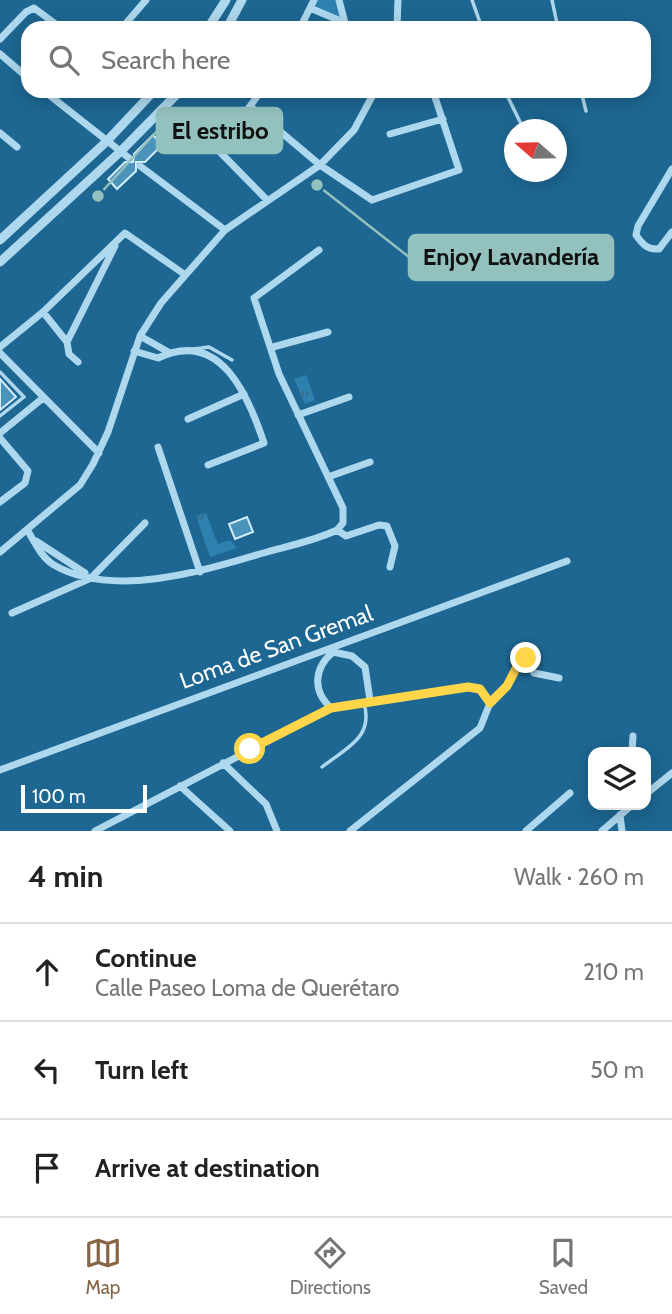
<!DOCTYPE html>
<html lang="en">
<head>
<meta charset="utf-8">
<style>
	body { margin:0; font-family:Cabin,sans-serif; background:#f6f6f6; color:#222 }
	.controls { position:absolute; right:21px; bottom:21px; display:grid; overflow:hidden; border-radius:14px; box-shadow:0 4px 18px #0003 }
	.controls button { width:63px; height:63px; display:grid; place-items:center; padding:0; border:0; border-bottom:2px solid #e0e0e0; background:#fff; color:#222; font:35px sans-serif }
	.compass { position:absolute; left:504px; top:119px; width:63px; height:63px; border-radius:50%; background:#fff; box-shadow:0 4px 18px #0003; rotate:290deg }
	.scale { position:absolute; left:21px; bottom:18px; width:126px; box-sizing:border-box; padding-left:7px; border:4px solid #fff; border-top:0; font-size:19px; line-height:24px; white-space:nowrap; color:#fff; -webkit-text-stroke:5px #1d6792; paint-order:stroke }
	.stop { position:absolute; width:21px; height:21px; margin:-16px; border:5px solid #ffd54a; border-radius:50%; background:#fff }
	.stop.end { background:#ffd54a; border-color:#fff; box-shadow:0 2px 7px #0008 }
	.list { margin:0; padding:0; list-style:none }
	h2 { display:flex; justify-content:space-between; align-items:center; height:91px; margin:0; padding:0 28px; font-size:30px }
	h2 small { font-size:23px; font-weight:400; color:#767676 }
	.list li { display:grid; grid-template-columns:46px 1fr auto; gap:21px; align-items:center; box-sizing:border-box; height:98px; padding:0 28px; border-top:2px solid #e0e0e0 }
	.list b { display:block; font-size:26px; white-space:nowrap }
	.list p { margin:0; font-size:23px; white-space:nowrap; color:#767676 }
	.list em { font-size:23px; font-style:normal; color:#767676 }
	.icon { flex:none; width:38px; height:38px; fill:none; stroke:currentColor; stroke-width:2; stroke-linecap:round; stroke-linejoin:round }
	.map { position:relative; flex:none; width:672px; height:831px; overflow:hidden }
	.search { position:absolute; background:#fff; box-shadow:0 4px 18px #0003; left:21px; right:21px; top:21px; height:77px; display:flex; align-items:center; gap:18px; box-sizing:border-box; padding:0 24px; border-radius:21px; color:#767676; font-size:26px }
	.sheet { height:385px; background:#fff }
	nav { display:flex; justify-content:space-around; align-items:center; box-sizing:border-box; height:98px; border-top:2px solid #e0e0e0; background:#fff; font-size:19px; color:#767676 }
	nav a { display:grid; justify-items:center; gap:4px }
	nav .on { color:#856543 }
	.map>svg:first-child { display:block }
	.grass { fill:url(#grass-tufts) }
	.building { fill:#4a93bb; stroke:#d4edfa; stroke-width:2 }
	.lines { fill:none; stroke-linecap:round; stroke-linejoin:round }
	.service { stroke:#aed8ee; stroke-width:3.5 }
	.minor { stroke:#aed8ee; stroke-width:7 }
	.tertiary { stroke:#aed8ee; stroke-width:9 }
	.route { stroke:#ffd54a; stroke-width:9 }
	.labels { text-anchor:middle; stroke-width:7; stroke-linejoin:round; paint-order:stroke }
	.street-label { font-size:23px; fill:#fff; stroke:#1d6792 }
	.leader { fill:none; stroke:#93c1be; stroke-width:2.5 }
	.callout-dot { fill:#93c1be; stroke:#1d6792; stroke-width:2.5 }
	.callout { fill:#93c1be; stroke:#93c1be; stroke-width:2.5 }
	.callout-label { font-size:24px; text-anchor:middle; font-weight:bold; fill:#111 }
</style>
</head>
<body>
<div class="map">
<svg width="672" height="831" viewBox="0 0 672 831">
	<defs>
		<pattern id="grass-tufts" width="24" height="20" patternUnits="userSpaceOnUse" patternTransform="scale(1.75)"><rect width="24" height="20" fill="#2d81ae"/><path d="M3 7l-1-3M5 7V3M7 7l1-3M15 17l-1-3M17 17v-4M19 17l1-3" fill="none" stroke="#3b6982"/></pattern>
	</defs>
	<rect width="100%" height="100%" fill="#1d6792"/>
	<path class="grass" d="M314,0H339L345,23L310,8Z
		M306,375L315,400L305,404L294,379Z
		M206,513L218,544L230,540L237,548L210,557L196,516Z"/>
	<path class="building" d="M153,135L162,145L145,162H136V171L117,189L108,179L125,162H133L134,154Z
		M0,379L16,397L0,410Z
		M247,517L253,532L235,539L229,524Z"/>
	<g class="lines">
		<path class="service" d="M472,0L482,28
			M552,0L558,28
			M505,91L524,130
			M581,91L586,111
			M194,349L209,347L232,360
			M0,372L24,397L0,416
			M322,767C346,748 374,738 364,703"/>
		<path class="minor" d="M339,0L345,23
			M310,8L357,28
			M122,28L146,0
			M300,28L314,0
			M397,28L398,0
			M0,39L26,12L34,8L61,28
			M0,54L28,78
			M44,91L129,158
			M261,91L218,150L267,200
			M250,106L320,165L372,200L459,170L433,91
			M0,133L17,147
			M390,134L443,119
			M140,166L225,230
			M672,169L638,226L636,235C643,245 648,250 659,249L672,232
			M43,312L67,342
			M140,336L170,353
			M0,347L43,312L125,233L184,274
			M273,347L328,332
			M134,351L158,358C220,328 248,395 264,443L208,465
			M0,353L99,453
			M78,362L69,354L67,342L115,246
			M298,415L349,397
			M188,419L244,394
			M0,433L43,398
			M0,438L28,471L25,483L0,502
			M158,447L200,572
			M328,477L370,462
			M337,530L346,536L379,525L387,526L395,546L390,567
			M28,531C35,543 42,558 54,565C114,600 209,569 270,551C293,545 316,540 337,530L343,523V508L279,374L254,298L319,250
			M36,541L85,573
			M0,552L80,485L93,464L108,432L140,336L161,303L225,230L320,165L354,130L375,91
			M12,613L91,578L145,523
			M331,708C312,691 314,668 333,652L352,656L365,667L370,700
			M632,752L633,736
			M223,763L266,804L277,831
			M0,770L567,561
			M180,786L230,831
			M646,794L672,773
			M620,815L622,831
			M95,831L331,708L468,687L480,689L490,703
			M350,831L480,728L490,703L507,686L522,657L526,658L534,673L559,678
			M526,831L570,793
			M602,831L632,805"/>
		<path class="tertiary" d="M208,28L226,0
			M227,28L242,0
			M0,240L106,142L154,91
			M0,262L120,152L180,91"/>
	</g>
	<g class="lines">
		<path class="route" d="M250,749L331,708L468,687L480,689L490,703L507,686L522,657L526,658"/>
	</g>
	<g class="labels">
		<g class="street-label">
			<text transform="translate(276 647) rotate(-20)" y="8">Loma de San Gremal</text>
		</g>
	</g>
	<path class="leader" d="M98 196L157 131M317 185L409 257"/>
	<g class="callout-dot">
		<circle cx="98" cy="196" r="7"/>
		<circle cx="317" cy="185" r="7"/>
	</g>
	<g class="callout">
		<rect x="157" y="108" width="125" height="45" rx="7"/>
		<rect x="409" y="235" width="204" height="45" rx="7"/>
	</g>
	<g class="callout-label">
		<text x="220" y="139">El estribo</text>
		<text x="511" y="265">Enjoy Lavandería</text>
	</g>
</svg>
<div class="controls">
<button><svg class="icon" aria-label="layers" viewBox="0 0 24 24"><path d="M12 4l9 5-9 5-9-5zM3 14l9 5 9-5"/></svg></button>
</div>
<svg class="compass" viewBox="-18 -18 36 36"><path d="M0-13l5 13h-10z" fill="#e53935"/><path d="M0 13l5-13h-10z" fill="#767676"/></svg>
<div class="scale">100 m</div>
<div class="stop" style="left:250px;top:749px"></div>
<div class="stop end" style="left:526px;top:658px"></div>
<div class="search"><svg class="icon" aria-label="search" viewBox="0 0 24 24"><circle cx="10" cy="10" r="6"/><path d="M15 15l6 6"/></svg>Search here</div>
</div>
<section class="sheet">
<h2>4 min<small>Walk · 260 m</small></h2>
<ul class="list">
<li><svg class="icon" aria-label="ahead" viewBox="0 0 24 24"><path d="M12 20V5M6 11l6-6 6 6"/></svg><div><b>Continue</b><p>Calle Paseo Loma de Querétaro</p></div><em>210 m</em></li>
<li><svg class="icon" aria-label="left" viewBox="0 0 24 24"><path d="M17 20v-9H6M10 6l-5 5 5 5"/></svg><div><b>Turn left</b></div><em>50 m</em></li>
<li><svg class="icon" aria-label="arrive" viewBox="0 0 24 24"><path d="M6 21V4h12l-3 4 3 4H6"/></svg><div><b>Arrive at destination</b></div></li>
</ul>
</section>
<nav>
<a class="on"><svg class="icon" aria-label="map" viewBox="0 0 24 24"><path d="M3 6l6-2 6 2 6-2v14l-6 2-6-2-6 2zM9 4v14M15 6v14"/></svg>Map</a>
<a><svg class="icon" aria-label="directions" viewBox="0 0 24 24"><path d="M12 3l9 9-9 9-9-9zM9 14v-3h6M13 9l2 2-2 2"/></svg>Directions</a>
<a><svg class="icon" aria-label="saved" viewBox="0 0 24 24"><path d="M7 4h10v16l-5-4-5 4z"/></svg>Saved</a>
</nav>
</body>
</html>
